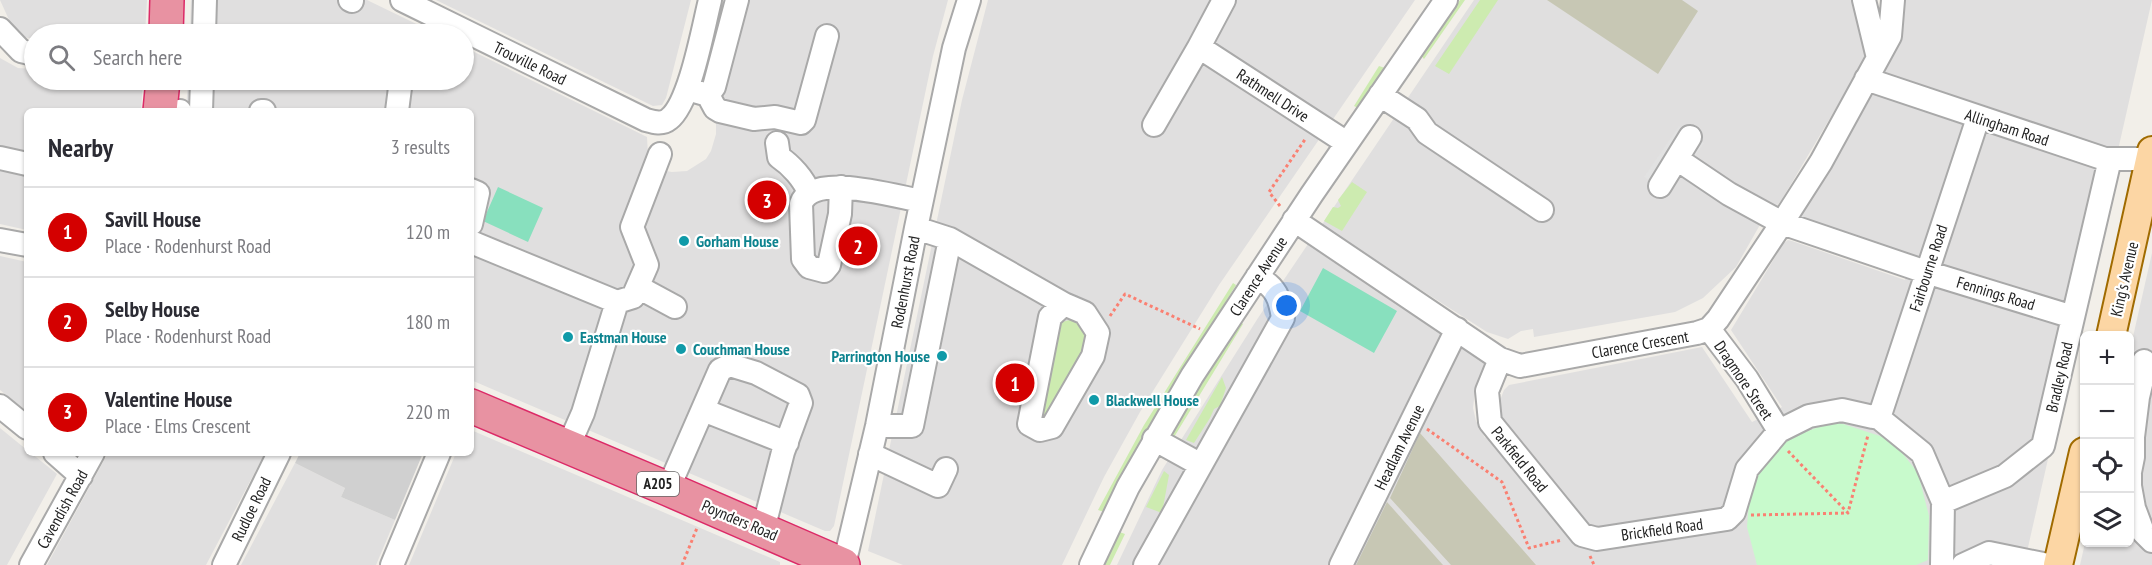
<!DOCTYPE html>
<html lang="en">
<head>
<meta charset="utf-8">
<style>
	body { margin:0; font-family:"PT Sans Narrow",sans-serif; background:#f7f7f7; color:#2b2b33 }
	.controls { position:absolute; right:18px; bottom:18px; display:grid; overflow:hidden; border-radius:9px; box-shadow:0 2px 4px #0004 }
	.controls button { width:54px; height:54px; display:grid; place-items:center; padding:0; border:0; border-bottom:2px solid #e1e1e2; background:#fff; color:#2b2b33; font:30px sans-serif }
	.you { position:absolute; left:1287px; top:306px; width:21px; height:21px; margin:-15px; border:4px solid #fff; border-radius:50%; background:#1a73e8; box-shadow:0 0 0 9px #1a73e833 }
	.badge { display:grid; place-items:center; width:39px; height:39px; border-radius:50%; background:#d40000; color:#fff; font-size:20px; font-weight:700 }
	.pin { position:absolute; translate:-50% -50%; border:3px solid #fff; box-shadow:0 2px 6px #0006 }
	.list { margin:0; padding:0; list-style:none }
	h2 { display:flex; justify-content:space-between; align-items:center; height:78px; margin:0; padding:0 24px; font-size:26px }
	h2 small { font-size:20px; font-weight:400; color:#7c7c81 }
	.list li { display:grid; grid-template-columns:39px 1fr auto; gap:18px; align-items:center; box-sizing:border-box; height:90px; padding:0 24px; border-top:2px solid #e1e1e2 }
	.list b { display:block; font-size:22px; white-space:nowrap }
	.list p { margin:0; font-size:20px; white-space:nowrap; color:#7c7c81 }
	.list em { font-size:20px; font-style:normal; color:#7c7c81 }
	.icon { flex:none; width:33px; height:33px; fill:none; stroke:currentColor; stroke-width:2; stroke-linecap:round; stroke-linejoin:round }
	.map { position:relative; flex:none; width:2152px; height:565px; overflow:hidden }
	.search { position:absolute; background:#fff; box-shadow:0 2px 4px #0004; left:24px; top:24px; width:450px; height:66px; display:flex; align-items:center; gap:15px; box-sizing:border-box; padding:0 21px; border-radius:33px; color:#7c7c81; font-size:22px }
	.panel { position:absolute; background:#fff; box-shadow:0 2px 4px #0004; left:24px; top:108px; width:450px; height:348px; border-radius:9px }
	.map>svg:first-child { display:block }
	.residential { fill:#e0dfdf }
	.religious { fill:#d0d0d0 }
	.construction { fill:#c7c7b4 }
	.grass { fill:#cdebb0 }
	.park { fill:#c8facc }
	.pitch { fill:#88e0be }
	.parking { fill:#e2e2e2 }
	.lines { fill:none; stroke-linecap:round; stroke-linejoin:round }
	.minor-casing { stroke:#a9a9a9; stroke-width:26 }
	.major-casing { stroke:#a06b00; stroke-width:32 }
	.highway-casing { stroke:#dc2a67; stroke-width:36 }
	.path { stroke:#fa8072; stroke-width:3; stroke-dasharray:3 3; stroke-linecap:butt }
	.minor { stroke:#fff; stroke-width:22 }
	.major { stroke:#fcd6a4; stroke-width:28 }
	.highway { stroke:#e892a2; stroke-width:33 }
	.culture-dot { fill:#0f9aa8; stroke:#fff; stroke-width:2 }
	.labels { text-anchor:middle; stroke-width:4.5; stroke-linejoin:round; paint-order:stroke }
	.shield { fill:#fff; stroke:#646464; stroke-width:1.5 }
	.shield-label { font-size:15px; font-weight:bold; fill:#222 }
	.street-label { font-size:16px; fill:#222; stroke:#fff }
	.culture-label { font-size:16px; font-weight:bold; fill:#0d838f; stroke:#fff; text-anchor:start }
</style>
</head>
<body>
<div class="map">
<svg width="2152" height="565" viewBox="0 0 2152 565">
	<rect width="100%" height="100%" fill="#f2efe9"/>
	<path class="residential" d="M0,0H147L145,34H34V39L24,37L10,22Z
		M191,0H367L437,34H190Z
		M436,0H691L666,98L662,105L653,106Z
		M724,0H948L933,56L834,526L830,531H825L471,380V111H186L188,80H464V47L647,137L648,155L660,170L672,172L687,171L706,159L711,151L716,134V119L713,114L699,103V99Z
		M988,0H1415L1219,285L1140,412L1104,477L1062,565H903L868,551L962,100Z
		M1474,0H1854L1864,36L1865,59L1781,201L1761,223L1736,267L1703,298L1675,312L1534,337L1533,329L1521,331L1508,339L1487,332L1321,226Z
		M1903,0H2152L2024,565H1117L1162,470L1258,318L1308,244L1485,359V364L1475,391L1473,408L1476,421L1485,438L1502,417L1499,403L1504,390L1509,385L1702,347L1752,422L1782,407L1731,330L1783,244L1788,240L1792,241L1905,280L1909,261L1794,218Z
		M0,58L18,68L34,69V80H143L141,111H27V230L0,224Z
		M2152,253V565H2080L2085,543L2130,542V350Z
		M0,256L27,262V411L0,390Z
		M0,428L27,450V453H31L57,474L7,565H0Z
		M471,430L780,562V565H409L456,453H471Z
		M108,453H265L206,565H47Z
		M295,463L345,488L341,497L395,520L376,565H241Z"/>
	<path class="religious" d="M300,453H423L395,520L341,497L345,488L295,463Z"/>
	<path class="construction" d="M1547,0H1682L1698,11L1658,74Z
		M1420,433L1536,565H1451L1390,498Z
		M1387,502L1443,565H1356Z"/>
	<path class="grass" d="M1460,0H1465L1424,59L1420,54Z
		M1480,0H1498L1449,74L1435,66Z
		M1379,66L1385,68L1358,108L1354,106Z
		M1352,182L1367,192L1342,231L1324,221L1333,207L1338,208L1341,206L1338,200Z
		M1233,283L1236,285L1141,439L1104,512L1098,510L1144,425Z
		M1076,318L1090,336L1053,419H1041L1059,323Z
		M1240,321L1243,324L1168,447L1167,436Z
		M1222,377L1226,388L1220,406L1214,409L1210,418L1194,443L1186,440Z
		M1164,471L1169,475L1162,513L1146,507Z
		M1117,531L1125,534L1110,565H1102Z"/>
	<path class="park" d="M1834,421L1892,440L1918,473L1929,516L1928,560L1916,565H1757L1747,527L1751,478L1782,441Z"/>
	<path class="pitch" d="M498,187L543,208L528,242L483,221Z
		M1323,268L1397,311L1374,353L1300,311Z"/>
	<path class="parking" d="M1679,126L1704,143L1669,194L1644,177Z"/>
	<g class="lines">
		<defs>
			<path id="minor" d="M350,0L352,1
				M402,0L646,120C653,122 662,125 669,119C690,103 703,28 710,0
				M1224,0L1199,47L1347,143
				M1864,0L1878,58
				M0,29L21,51L34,54
				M204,34L205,0
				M1866,79L2105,159H2150
				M687,89L708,95L715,108L720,111L754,119L775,117L801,123L804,120L827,36
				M708,95L714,87L737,0
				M1380,95L1417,119L1427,133L1542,210
				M179,111H180
				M201,111L202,80
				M261,111H264
				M397,111L401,80
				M1154,125L1199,47
				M777,143L779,157C791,165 804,179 809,193
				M0,158L27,164
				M1677,159L1729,194L1782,223L1926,272L2073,317
				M1660,186L1690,137
				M841,187L840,214L829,265L824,271L809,267L803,259L801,204C812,171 897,197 921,201
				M471,190L478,193L471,224
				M1294,220L1500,359L1520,366L1697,333L1709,329L1718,319L1782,223L1821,162L1878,58L1890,36L1893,0
				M916,228L950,239L1064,304L1085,313L1098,333L1093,356L1052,427L1040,430L1029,424L1050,317L1064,304
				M0,240L27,245
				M471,242L617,302L583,413L568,447
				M638,287L675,307
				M617,302L633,297L647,265L632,227L660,154
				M1709,329L1747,379L1779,431
				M1500,359L1487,391L1490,422L1582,535L1597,539L1727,519L1734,512L1747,469L1779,431L1809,416L1842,410L1873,417L1879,418L1922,453L1943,502L1942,565
				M2144,361L2145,367L2138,397L2133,437V457L2130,472V486L2134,508L2143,532L2152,541
				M0,406L27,428
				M703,410L787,443
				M1879,418L1978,118
				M877,426H912L950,239
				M1154,439L1201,465L1283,318C1280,298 1276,287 1257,277
				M55,453L81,476
				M870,454L938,486L946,469
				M668,489L720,370L730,365L756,373L798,395L801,403L783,452L763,530
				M1943,502L2005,476L2043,446L2110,159
				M31,565L93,453
				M224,565L279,453
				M392,565L439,453
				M844,565L877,426L916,228L954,48L969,0
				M1091,565L1128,487L1192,376L1312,194L1446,0
				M1145,565L1201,465
				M1341,565L1457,329
				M1963,565L1989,553L2048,565"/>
			<path id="major" d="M2111,336L2152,151
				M2058,565L2084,452"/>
			<path id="highway" d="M166,34L167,0
				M160,111L163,80
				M471,406L668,489L843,565"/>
		</defs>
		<use href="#minor" class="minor-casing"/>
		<use href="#major" class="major-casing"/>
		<use href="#highway" class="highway-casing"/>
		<path class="path" d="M1280,206L1269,192L1306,138
			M1110,316L1125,294L1200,329
			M1427,429L1502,482L1529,548L1562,540
			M1788,451L1848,513L1868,435
			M1751,515L1848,513
			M1590,556L1594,565
			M682,565L697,528"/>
		<use href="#minor" class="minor"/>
		<use href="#major" class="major"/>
		<use href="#highway" class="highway"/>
	</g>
	<g class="culture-dot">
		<circle cx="684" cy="241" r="6"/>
		<circle cx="568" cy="337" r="6"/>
		<circle cx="681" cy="349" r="6"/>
		<circle cx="942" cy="356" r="6"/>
		<circle cx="1094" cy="400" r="6"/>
	</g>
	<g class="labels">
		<rect class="shield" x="637" y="472" width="42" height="24" rx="4.5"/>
		<g class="shield-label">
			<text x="658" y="489">A205</text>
		</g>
		<g class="street-label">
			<text transform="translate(530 63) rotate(26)" y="6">Trouville Road</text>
			<text transform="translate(1273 95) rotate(33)" y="6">Rathmell Drive</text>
			<text transform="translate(2007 127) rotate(18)" y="6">Allingham Road</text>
			<text transform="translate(1928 268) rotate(-72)" y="6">Fairbourne Road</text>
			<text transform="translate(1258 276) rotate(-57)" y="6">Clarence Avenue</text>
			<text transform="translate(2124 279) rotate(-77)" y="6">King's Avenue</text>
			<text transform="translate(905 282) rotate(-79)" y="6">Rodenhurst Road</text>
			<text transform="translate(1996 293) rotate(17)" y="6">Fennings Road</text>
			<text transform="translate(1640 344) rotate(-10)" y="6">Clarence Crescent</text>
			<text transform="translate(2059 377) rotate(-77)" y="6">Bradley Road</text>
			<text transform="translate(1744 380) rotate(56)" y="6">Dragmore Street</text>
			<text transform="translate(1399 447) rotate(-64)" y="6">Headlam Avenue</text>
			<text transform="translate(1520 459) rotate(51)" y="6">Parkfield Road</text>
			<text transform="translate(62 509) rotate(-61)" y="6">Cavendish Road</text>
			<text transform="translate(251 509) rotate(-64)" y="6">Rudloe Road</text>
			<text transform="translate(740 520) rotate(23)" y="6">Poynders Road</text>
			<text transform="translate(1662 529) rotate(-8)" y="6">Brickfield Road</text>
		</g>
		<g class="culture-label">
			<text x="696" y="247">Gorham House</text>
			<text x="580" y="343">Eastman House</text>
			<text x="693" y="355">Couchman House</text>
			<text x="930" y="362" text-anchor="end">Parrington House</text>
			<text x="1106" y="406">Blackwell House</text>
		</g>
	</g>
</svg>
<div class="controls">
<button>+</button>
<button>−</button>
<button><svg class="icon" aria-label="locate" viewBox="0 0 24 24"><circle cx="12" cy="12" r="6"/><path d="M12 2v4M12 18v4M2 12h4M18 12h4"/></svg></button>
<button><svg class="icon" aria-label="layers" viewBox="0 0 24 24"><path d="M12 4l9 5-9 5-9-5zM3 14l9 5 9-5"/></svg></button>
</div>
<div class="you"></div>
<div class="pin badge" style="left:1015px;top:383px">1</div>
<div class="pin badge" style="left:858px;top:246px">2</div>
<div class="pin badge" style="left:767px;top:200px">3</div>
<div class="search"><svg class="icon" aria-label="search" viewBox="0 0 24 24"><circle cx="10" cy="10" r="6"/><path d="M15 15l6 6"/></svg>Search here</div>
<section class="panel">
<h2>Nearby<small>3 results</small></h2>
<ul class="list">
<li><span class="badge">1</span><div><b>Savill House</b><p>Place · Rodenhurst Road</p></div><em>120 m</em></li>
<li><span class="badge">2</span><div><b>Selby House</b><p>Place · Rodenhurst Road</p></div><em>180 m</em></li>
<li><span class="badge">3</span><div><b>Valentine House</b><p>Place · Elms Crescent</p></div><em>220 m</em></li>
</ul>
</section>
</div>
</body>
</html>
